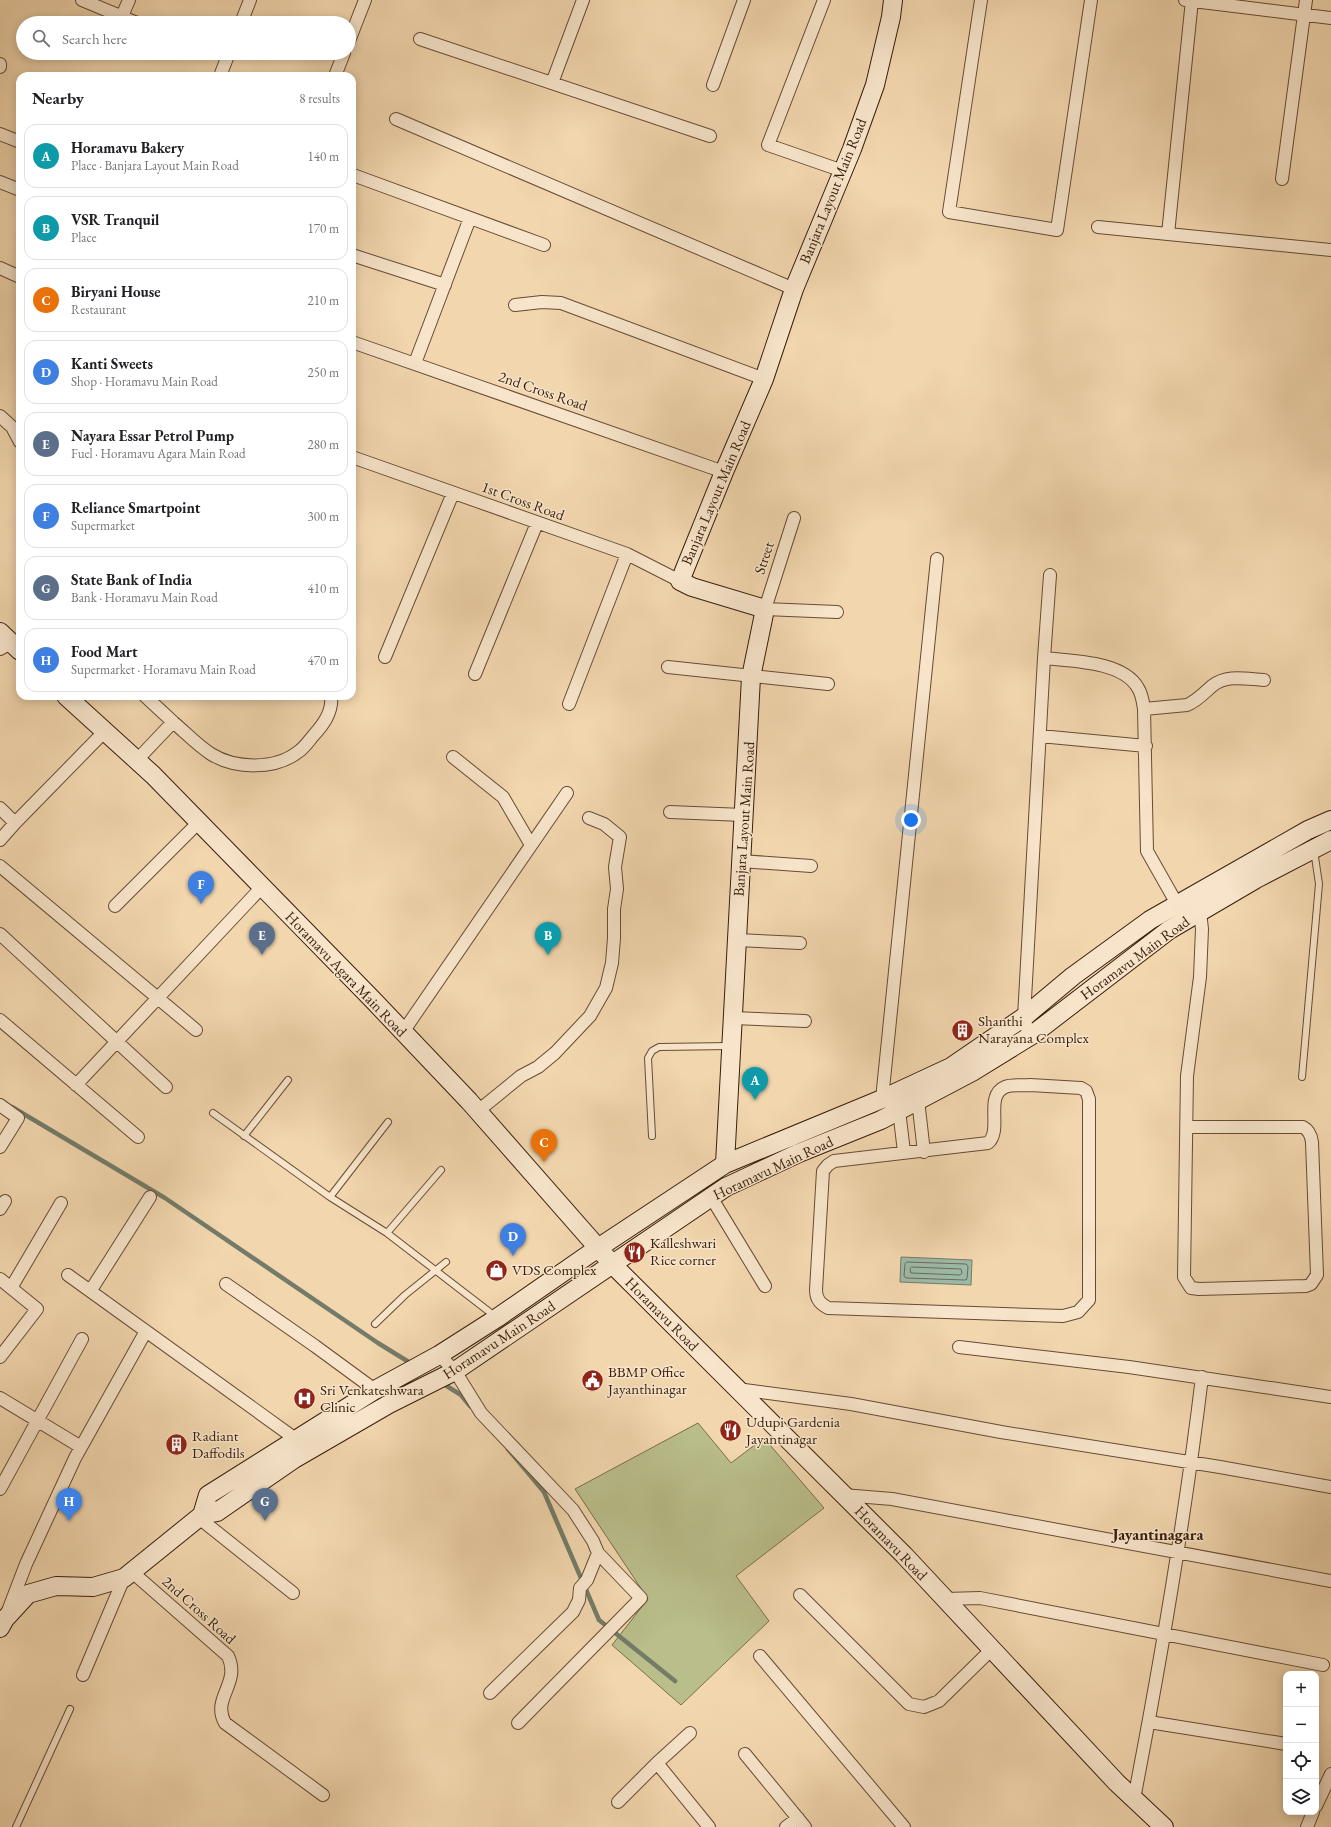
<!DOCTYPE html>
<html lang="en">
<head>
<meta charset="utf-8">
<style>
	body { margin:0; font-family:"EB Garamond",serif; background:#f6f6f6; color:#202124 }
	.controls { position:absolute; right:12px; bottom:12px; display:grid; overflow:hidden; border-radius:8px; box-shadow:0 2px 10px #0003 }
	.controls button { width:36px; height:36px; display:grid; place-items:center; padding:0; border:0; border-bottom:1px solid #e0e0e0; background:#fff; color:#202124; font:20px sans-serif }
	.you { position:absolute; left:911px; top:820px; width:14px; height:14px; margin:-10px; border:3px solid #fff; border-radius:50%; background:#1a73e8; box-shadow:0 0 0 6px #1a73e833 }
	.badge { display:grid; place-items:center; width:26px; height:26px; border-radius:50%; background:#d93025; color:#fff; font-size:13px; font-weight:700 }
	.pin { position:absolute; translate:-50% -33px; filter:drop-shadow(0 1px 2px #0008) }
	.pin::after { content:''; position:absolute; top:21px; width:14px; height:12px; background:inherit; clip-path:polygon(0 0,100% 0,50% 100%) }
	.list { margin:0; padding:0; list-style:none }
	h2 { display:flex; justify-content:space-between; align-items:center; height:52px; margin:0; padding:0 16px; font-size:17px }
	h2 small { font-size:13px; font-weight:400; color:#757577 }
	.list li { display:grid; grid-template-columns:26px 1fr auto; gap:12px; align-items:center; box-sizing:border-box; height:64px; margin:0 8px 8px; padding:0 8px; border:1px solid #e0e0e0; border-radius:12px }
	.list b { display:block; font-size:15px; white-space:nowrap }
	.list p { margin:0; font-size:13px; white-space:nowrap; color:#757577 }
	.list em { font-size:13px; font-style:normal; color:#757577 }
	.icon { flex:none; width:22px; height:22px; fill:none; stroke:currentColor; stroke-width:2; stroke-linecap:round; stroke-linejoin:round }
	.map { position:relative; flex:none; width:1331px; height:1827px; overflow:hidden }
	.search { position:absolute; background:#fff; box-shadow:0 2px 10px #0003; left:16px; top:16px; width:340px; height:44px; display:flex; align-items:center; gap:10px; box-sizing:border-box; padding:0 14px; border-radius:22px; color:#757577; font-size:15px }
	.panel { position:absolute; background:#fff; box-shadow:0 2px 10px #0003; left:16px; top:72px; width:340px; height:628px; border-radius:12px }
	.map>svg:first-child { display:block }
	.green { fill:#b9be8b; stroke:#786e4b }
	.water { fill:#9cb9a7; stroke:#747b69 }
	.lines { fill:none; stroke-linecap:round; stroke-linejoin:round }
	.shore { stroke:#6a6c59; stroke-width:1 }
	.stream { stroke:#747b69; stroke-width:4.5 }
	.lane-casing { stroke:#664c34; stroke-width:8 }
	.street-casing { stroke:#664c34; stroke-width:14 }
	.secondary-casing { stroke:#381e0b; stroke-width:20 }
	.lane { stroke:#f7e4ca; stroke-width:6 }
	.street { stroke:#f7e4ca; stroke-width:12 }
	.secondary { stroke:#f7e4ca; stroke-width:18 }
	.labels { text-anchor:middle; stroke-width:3; stroke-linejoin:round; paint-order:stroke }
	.street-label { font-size:15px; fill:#381e0b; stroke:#f7e4ca }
	.poi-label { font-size:15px; fill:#381e0b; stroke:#f7e4ca; text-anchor:start }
	.neighbourhood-label { font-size:16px; font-weight:bold; fill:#381e0b; stroke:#f7e4ca }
</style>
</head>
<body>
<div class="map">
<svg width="1331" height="1827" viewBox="0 0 1331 1827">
	<rect width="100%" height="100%" fill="#f2d6ae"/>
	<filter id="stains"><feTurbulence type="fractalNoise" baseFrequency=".005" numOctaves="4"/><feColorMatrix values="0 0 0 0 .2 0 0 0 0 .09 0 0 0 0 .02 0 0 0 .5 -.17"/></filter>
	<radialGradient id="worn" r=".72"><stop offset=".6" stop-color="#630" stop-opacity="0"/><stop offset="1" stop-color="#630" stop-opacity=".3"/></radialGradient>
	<path class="green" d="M698,1423L731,1463L764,1438L824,1508L736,1576L769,1621L681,1705L612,1645L648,1599L575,1489Z"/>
	<path class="water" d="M901,1257L972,1260L971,1285L900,1282Z"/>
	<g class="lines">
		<path class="shore" d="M907,1262L966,1264L968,1266L967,1279L965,1280L906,1278L904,1276L905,1264Z
			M912,1267L961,1269L962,1273L960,1275L911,1273L910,1269Z"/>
		<path class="stream" d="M12,1107L165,1198L378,1343L412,1364
			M442,1383L461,1395L470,1406
			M508,1449L544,1492L599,1620L675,1681"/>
		<defs>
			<path id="lane" d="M1302,1077L1319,884L1314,850
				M213,1113L330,1197L387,1233L496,1317
				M244,1136L288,1080
				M652,1136L648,1058L652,1051L659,1047L730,1046
				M330,1197L388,1122
				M387,1233L441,1170
				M375,1324L405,1295L446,1262
				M16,1827L70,1709"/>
			<path id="street" d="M82,0L137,23
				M824,0L768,145L843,171
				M981,0L949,212L1057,230L1091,0
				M1185,0L1331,18
				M1192,0L1168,234L1331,250
				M122,16L129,0
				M241,23L250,0
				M420,39L710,136
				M349,41L365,0
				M0,64V67
				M220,76L229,53
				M335,76L344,53
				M552,83L583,0
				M713,85L744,0
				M396,119L794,289
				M0,134L20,142
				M353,175L544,245
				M1282,179L1306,0
				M0,182L20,190
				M1098,227L1168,234
				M352,255L445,285
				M0,268L20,277
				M515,305L542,302L561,303L764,379
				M352,342L724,472
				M415,363L470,218
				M0,416L12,427L20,442
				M352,457L627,554L680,581
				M794,518L765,609L837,612
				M0,649L11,643
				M385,657L453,493
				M1044,658C1071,661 1123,661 1138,688C1142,694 1143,702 1144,709L1147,851L1177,904L1200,912L1202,929L1200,977L1187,1076L1184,1277L1191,1288L1199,1289L1306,1286L1311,1284L1317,1275L1312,1142C1311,1135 1309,1130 1303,1127H1187
				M668,667L828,684
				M475,674L537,523
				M145,696L173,722
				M569,704L627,554
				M1144,709L1187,705C1197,701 1204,693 1212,686C1227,674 1246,679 1264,680
				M1040,736L1146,746
				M453,757L503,797L531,845
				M137,760L173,722C185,732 197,745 211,754C235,769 275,770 298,752C304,748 308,742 313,736C323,725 333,712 331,696
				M0,808L15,823
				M670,812L743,815
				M0,840L15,823L105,731
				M741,861L811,866
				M0,866L196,1030
				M115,906L199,822
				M0,934L166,1087
				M737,940L800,943
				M733,1018L805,1021
				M0,1020L138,1137
				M403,1032L567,793
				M1029,1036L1024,1017L1044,658L1050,575
				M76,1085L262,887
				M1030,1085L1081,1088L1086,1091L1089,1099V1300L1078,1312L1063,1316L828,1308C821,1304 816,1300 816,1290L823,1171L828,1165L834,1161L988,1143C1003,1130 984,1096 1005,1087C1012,1084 1023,1086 1030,1085Z
				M882,1099L937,559
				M918,1100L924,1152
				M0,1105L18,1118L0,1147
				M899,1110L904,1152
				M478,1111L521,1076L538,1067L555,1053L590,1016L606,988L612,963L614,938V909L617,889L615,867L620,837L604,824L589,818
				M711,1197L765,1286
				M0,1209L5,1201
				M68,1275L297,1440
				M0,1279L37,1309L0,1357
				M226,1284L315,1346L375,1390
				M11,1288L61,1203
				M91,1290L150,1197
				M959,1347L1129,1367L1331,1397
				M439,1355L455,1371L481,1413L573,1510L593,1541L598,1553L587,1580L580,1588L579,1600L573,1612L490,1693
				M737,1389L851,1404L1001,1432L1220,1467L1331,1487
				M0,1398L81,1447
				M0,1489L82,1339
				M843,1495L892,1499L1331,1581
				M199,1518L293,1593
				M131,1571L228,1656C241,1684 211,1698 225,1723L323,1795
				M800,1595L909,1704L924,1707L939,1701L992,1649
				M945,1599L980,1598L1323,1665
				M8,1611L26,1564L75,1458L146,1331
				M760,1656L904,1827
				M83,1675L124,1578
				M1149,1722L1286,1744
				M518,1723L641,1598L598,1553
				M745,1754L805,1827
				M657,1763L690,1733
				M1134,1799C1161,1659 1185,1518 1202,1377
				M618,1802L657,1763L709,1827
				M1316,1806L1331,1774
				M786,1827L798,1818
				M1307,1827L1313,1812"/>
			<path id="secondary" d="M0,632L20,651
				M66,696L153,775L373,1000L469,1101L613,1265L904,1555L1117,1783L1164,1827
				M725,1164L751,677L765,609L692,587L680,581L724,472L764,379L794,289L852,149L875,85L891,17L893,0
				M202,1515L208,1495L375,1390L439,1355L497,1318L598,1248L725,1164L882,1099L951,1067L1024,1017L1073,976L1150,920L1308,830L1331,820
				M0,1628L5,1619L28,1594L56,1586L93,1587L124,1578L202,1515L217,1512L294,1459L389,1404L455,1371L726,1187L799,1153L881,1120L972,1072L1032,1035L1169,930L1256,879L1331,840"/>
		</defs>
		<use href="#lane" class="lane-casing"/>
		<use href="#street" class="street-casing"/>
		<use href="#secondary" class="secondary-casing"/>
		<use href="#lane" class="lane"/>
		<use href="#street" class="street"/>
		<use href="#secondary" class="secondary"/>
	</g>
	<defs>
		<symbol id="building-disc" viewBox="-11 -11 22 22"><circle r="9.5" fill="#8f2418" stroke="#f7e4ca"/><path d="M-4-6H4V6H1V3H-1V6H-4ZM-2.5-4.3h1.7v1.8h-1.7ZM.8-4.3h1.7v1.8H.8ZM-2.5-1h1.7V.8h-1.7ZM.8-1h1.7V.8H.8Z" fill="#fff"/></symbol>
		<symbol id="restaurant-disc" viewBox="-11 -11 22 22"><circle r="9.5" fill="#8f2418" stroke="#f7e4ca"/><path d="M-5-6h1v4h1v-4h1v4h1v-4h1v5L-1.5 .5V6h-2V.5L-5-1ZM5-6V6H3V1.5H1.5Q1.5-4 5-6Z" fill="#fff"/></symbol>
		<symbol id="shop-disc" viewBox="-11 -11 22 22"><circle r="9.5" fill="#8f2418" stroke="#f7e4ca"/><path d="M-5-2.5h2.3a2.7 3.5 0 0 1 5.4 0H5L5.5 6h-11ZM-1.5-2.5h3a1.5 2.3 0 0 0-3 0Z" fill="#fff"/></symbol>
		<symbol id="civic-disc" viewBox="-11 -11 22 22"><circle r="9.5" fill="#8f2418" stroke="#f7e4ca"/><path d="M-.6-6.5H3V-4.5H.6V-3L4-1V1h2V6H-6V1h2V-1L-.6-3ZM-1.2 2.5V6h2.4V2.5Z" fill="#fff"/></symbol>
		<symbol id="hospital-disc" viewBox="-11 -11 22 22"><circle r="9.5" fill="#8f2418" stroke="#f7e4ca"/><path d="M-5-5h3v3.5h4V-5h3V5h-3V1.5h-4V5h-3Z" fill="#fff"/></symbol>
	</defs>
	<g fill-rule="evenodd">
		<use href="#building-disc" x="950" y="1018" width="25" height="25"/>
		<use href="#restaurant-disc" x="622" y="1240" width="25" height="25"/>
		<use href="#shop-disc" x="484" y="1258" width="25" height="25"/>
		<use href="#civic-disc" x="580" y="1368" width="25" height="25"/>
		<use href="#hospital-disc" x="292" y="1386" width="25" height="25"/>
		<use href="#restaurant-disc" x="718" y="1418" width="25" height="25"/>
		<use href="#building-disc" x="164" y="1432" width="25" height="25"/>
	</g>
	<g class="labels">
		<g class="street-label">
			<text transform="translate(833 191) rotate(-68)" y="5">Banjara Layout Main Road</text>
			<text transform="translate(543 391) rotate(19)" y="5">2nd Cross Road</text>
			<text transform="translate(716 493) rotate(-67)" y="5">Banjara Layout Main Road</text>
			<text transform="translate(523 501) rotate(20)" y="5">1st Cross Road</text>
			<text transform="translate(764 558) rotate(-72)" y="5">Street</text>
			<text transform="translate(744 819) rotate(-86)" y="5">Banjara Layout Main Road</text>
			<text transform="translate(1135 958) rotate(-36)" y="5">Horamavu Main Road</text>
			<text transform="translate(346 974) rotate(46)" y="5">Horamavu Agara Main Road</text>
			<text transform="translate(773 1168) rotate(-25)" y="5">Horamavu Main Road</text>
			<text transform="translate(662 1314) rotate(45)" y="5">Horamavu Road</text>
			<text transform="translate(499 1340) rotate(-33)" y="5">Horamavu Main Road</text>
			<text transform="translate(891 1543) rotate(46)" y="5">Horamavu Road</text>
			<text transform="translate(199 1610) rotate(42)" y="5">2nd Cross Road</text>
		</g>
		<g class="poi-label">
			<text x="978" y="1026">Shanthi<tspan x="978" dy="17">Narayana Complex</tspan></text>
			<text x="650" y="1248">Kalleshwari<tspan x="650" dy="17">Rice corner</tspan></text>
			<text x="512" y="1275">VDS Complex</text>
			<text x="608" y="1377">BBMP Office<tspan x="608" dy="17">Jayanthinagar</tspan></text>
			<text x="320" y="1395">Sri Venkateshwara<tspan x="320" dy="17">Clinic</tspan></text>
			<text x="746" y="1427">Udupi Gardenia<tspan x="746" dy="17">Jayantinagar</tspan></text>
			<text x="192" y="1441">Radiant<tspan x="192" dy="17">Daffodils</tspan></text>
		</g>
		<g class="neighbourhood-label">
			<text x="1158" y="1540">Jayantinagara</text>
		</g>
	</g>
	<rect width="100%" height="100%" filter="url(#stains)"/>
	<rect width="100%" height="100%" fill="url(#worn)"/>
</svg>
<div class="controls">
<button>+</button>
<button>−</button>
<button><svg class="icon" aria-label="locate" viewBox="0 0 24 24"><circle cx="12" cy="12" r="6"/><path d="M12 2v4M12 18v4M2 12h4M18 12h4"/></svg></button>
<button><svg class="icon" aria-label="layers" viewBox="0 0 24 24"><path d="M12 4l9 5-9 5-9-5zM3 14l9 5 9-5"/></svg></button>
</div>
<div class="you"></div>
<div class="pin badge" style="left:755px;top:1100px;background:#0f9aa8">A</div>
<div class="pin badge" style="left:548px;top:955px;background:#0f9aa8">B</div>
<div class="pin badge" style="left:544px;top:1162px;background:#e8710a">C</div>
<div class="pin badge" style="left:513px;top:1256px;background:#3f7fe0">D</div>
<div class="pin badge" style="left:262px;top:955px;background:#5c6f8a">E</div>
<div class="pin badge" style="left:201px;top:904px;background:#3f7fe0">F</div>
<div class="pin badge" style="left:265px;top:1521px;background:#5c6f8a">G</div>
<div class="pin badge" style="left:69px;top:1521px;background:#3f7fe0">H</div>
<div class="search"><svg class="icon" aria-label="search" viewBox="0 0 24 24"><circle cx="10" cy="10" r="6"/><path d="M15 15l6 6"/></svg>Search here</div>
<section class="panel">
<h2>Nearby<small>8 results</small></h2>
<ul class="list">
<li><span class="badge" style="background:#0f9aa8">A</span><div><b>Horamavu Bakery</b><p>Place · Banjara Layout Main Road</p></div><em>140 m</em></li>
<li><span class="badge" style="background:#0f9aa8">B</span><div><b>VSR Tranquil</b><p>Place</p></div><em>170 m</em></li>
<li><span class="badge" style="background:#e8710a">C</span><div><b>Biryani House</b><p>Restaurant</p></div><em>210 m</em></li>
<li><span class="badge" style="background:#3f7fe0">D</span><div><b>Kanti Sweets</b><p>Shop · Horamavu Main Road</p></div><em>250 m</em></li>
<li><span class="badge" style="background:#5c6f8a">E</span><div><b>Nayara Essar Petrol Pump</b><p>Fuel · Horamavu Agara Main Road</p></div><em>280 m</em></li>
<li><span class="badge" style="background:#3f7fe0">F</span><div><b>Reliance Smartpoint</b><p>Supermarket</p></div><em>300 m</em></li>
<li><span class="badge" style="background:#5c6f8a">G</span><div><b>State Bank of India</b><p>Bank · Horamavu Main Road</p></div><em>410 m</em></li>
<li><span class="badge" style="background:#3f7fe0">H</span><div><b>Food Mart</b><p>Supermarket · Horamavu Main Road</p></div><em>470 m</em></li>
</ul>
</section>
</div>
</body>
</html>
